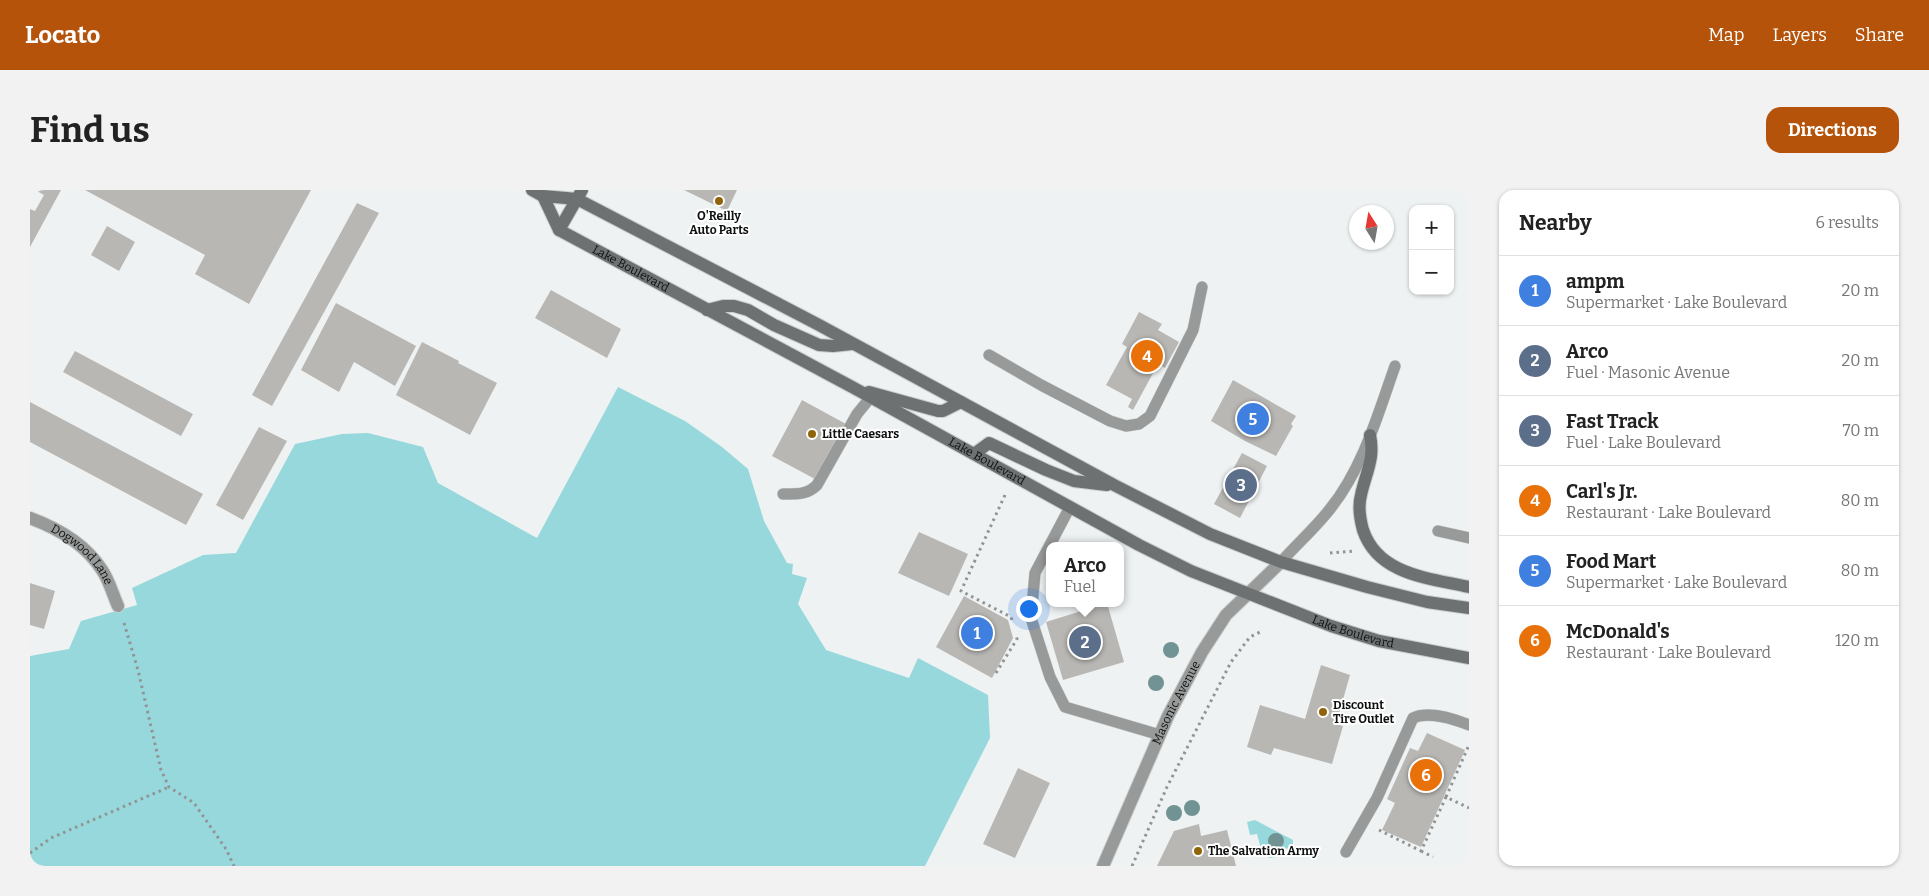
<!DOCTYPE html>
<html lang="en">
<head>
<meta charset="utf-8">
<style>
	body { margin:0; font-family:Bitter,serif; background:#f2f2f2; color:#222 }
	.controls { position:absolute; right:15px; top:15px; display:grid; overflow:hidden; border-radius:10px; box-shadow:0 1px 4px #0004 }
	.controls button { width:45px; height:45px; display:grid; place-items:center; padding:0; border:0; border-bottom:1px solid #e0e0e0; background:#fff; color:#222; font:25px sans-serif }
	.compass { position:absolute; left:1319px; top:15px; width:45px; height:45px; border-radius:50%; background:#fff; box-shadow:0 1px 4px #0004; rotate:349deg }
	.you { position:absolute; left:998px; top:418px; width:18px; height:18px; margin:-12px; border:4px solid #fff; border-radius:50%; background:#1a73e8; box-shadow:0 0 0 8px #1a73e833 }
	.badge { display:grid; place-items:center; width:32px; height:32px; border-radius:50%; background:#b45309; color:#fff; font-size:16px; font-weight:700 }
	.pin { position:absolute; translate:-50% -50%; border:2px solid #fff; box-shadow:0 1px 5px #0006 }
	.popup { position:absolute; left:1016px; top:352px; width:78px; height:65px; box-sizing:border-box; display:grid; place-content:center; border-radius:10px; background:#fff; filter:drop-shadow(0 1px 4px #0005); font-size:16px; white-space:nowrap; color:#767676 }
	.popup b { font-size:19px; color:#222 }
	.popup::after { content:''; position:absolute; left:50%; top:100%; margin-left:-10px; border:10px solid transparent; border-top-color:#fff }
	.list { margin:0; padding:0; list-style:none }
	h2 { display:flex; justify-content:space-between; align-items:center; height:65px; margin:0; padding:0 20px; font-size:21px }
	h2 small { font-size:16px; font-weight:400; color:#767676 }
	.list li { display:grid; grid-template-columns:32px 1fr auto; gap:15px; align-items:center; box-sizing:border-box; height:70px; padding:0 20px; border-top:1px solid #e0e0e0 }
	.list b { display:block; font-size:19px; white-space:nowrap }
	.list p { margin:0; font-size:16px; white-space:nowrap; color:#767676 }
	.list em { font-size:16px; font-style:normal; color:#767676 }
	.map { position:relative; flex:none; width:1439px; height:676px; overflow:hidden; border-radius:15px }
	header { display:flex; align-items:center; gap:30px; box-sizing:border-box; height:70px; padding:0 25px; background:#b45309; color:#fff }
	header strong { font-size:24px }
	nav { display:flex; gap:28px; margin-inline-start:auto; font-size:18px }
	.intro { display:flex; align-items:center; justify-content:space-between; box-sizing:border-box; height:120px; padding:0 30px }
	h1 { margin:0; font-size:35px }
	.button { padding:12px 22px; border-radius:15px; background:#b45309; color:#fff; font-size:18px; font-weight:700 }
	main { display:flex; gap:30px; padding:0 30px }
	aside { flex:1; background:#fff; border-radius:15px; box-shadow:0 1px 4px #0004 }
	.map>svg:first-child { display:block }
	.green { fill:#96d8dc }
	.building { fill:#b9b7b4 }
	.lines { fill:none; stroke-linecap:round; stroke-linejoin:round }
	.lane-casing { stroke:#cacece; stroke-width:12 }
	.street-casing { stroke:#cacece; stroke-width:14 }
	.secondary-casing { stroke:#cacece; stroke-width:14 }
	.path { stroke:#919494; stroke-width:3; stroke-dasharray:2.5 4; stroke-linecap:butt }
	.lane { stroke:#989a9a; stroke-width:11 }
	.street { stroke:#989a9a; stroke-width:12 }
	.secondary { stroke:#6e7171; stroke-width:12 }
	.tree { fill:#729394 }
	.poi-dot { fill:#8f640b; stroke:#fff; stroke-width:2 }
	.labels { text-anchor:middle; stroke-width:4; stroke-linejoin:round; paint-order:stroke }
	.poi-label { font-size:12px; font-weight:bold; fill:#0f1010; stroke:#fff; text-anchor:start }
	.street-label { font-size:12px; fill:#0f1010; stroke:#fff }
</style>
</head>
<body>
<header>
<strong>Locato</strong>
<nav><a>Map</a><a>Layers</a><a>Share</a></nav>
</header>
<div class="intro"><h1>Find us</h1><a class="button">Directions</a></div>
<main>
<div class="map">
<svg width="1439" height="676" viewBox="0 0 1439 676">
	<rect width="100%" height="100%" fill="#eef2f2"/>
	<path class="green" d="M588,197L655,231L692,257L718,279L734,331L757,373L763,374L762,384L777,388L768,414L796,460L879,488L888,468L958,505L960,548L895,676H0V466L39,459L51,431L107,415L102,398L173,365L206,363L265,254L312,244L338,243L393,257L408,293L507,348Z
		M1225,630L1263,650V656L1257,659L1250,657L1246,667L1239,668L1236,662L1232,663L1227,644L1220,645L1217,632Z"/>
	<path class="building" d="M5,0H31L0,57V19L5,21L14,5Z
		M55,0H281L219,114L165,84L175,65Z
		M654,0H707L697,21Z
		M327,13L349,23L242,216L222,205Z
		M77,36L105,52L89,81L61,65Z
		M521,100L591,139L577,168L505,128Z
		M306,113L386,156L365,196L324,172L309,202L271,180Z
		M1109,122L1132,134L1128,140L1149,152L1135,178L1128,174L1103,220L1098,217L1102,209L1076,195L1097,157L1092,154Z
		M392,152L429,171L428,173L467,193L440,245L366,205Z
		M45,161L163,224L151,246L33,182Z
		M1203,190L1266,226L1261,234L1263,236L1246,266L1215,251L1181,231Z
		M772,210L816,234L785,289L742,266Z
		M0,212L173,304L156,335L0,252Z
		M229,237L257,251L213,330L186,315Z
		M1212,263L1237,276L1210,328L1184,314Z
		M889,342L938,364L919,406L868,383Z
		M0,393L25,401L14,439L0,435Z
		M934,406L978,430L983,448L962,488L906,457Z
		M1077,413L1094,472L1033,490L1016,432Z
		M1291,475L1320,485L1306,534L1313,536L1302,574L1244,558L1241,565L1217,557L1230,515L1275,529Z
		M1397,543L1435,560L1391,657L1352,640L1365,613L1357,609L1380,558L1388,561Z
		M988,578L1020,593L985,668L953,654Z
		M1169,634L1171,646L1197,640L1206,676H1127L1144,641Z"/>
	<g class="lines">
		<defs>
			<path id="lane" d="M959,165L1011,195L1080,231L1096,236L1109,234L1120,226L1163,140L1172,97
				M753,304C767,304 777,305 787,295L827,224L840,208
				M1040,317L1005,383L1001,428L1020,487L1035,517L1130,545
				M1408,341L1439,348
				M1251,372C1267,354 1286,337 1300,319C1333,278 1348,224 1365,176
				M1316,662L1347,608L1383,528C1398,521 1424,529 1439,535"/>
			<g id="street">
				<path id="s1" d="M0,328C27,338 56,355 72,380C79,390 83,405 88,416"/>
				<path id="s2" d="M1073,676L1138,526L1172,462L1196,425L1251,372"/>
			</g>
			<g id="secondary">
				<path d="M502,0L513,6L547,9L789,135L1084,295L1180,344L1251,372L1337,397L1397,412L1439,418"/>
				<path id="s3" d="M513,6L529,40L824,198L1109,355L1161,381L1301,436L1349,451L1439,468"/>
				<path d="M529,40L552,0"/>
				<path d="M677,120L693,116H704L718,120L744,135L789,155L803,156L822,154"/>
				<path d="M839,202L908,221H913L931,212"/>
				<path d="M1340,245C1345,269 1336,282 1331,305C1328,316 1330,329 1333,340C1348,385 1399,388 1439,397"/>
				<path d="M944,264L959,253L1016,280L1044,291L1077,295"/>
			</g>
		</defs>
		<use href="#lane" class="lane-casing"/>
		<use href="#street" class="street-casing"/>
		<use href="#secondary" class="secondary-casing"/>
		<path class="path" d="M975,305L931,401L981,427L982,430
			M1300,363L1324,361
			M94,433L108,480L131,580L139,597L164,613L196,659L204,676
			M966,483L987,449L986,446
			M1416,607L1439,555
			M1349,640L1391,661L1416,607L1439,618
			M1391,661L1403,667
			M0,663L21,648L139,597
			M1102,676L1137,597L1201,472L1220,447L1232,441"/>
		<use href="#lane" class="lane"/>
		<use href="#street" class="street"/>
		<use href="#secondary" class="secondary"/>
	</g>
	<g class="tree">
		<circle cx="1141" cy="460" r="8"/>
		<circle cx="1126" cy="493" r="8"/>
		<circle cx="1162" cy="618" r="8"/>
		<circle cx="1144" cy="623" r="8"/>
		<circle cx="1246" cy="651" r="8"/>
	</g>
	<g class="poi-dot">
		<circle cx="689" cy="11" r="5"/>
		<circle cx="782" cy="244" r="5"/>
		<circle cx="1293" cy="522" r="5"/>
		<circle cx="1168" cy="661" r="5"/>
	</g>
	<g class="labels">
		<g class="poi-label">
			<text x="689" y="30" text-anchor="middle">O'Reilly<tspan x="689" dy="14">Auto Parts</tspan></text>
			<text x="792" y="248">Little Caesars</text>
			<text x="1303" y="519">Discount<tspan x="1303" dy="14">Tire Outlet</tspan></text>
			<text x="1178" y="665">The Salvation Army</text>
		</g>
		<g class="street-label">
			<text dy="4" stroke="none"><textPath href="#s3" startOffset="119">Lake Boulevard</textPath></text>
			<text dy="4" stroke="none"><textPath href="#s3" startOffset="524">Lake Boulevard</textPath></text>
			<text dy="4" stroke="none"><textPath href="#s1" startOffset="65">Dogwood Lane</textPath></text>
			<text dy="4" stroke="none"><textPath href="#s3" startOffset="929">Lake Boulevard</textPath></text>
			<text dy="4" stroke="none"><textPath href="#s2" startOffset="179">Masonic Avenue</textPath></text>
		</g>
	</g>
</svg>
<div class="controls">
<button>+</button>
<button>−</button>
</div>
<svg class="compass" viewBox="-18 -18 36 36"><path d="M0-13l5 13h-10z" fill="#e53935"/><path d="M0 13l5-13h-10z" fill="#767676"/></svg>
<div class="you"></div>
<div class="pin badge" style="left:947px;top:443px;background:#3f7fe0">1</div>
<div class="pin badge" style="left:1055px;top:452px;background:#5c6f8a">2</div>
<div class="popup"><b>Arco</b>Fuel</div>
<div class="pin badge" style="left:1211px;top:295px;background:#5c6f8a">3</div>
<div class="pin badge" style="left:1117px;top:166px;background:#e8710a">4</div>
<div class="pin badge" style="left:1223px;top:229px;background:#3f7fe0">5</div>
<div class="pin badge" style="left:1396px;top:585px;background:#e8710a">6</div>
</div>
<aside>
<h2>Nearby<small>6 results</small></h2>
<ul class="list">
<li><span class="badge" style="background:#3f7fe0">1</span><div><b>ampm</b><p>Supermarket · Lake Boulevard</p></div><em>20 m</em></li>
<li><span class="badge" style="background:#5c6f8a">2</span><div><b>Arco</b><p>Fuel · Masonic Avenue</p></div><em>20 m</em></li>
<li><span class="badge" style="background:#5c6f8a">3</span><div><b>Fast Track</b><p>Fuel · Lake Boulevard</p></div><em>70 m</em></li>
<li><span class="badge" style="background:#e8710a">4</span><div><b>Carl's Jr.</b><p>Restaurant · Lake Boulevard</p></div><em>80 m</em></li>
<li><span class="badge" style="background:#3f7fe0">5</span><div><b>Food Mart</b><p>Supermarket · Lake Boulevard</p></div><em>80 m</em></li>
<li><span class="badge" style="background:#e8710a">6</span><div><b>McDonald's</b><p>Restaurant · Lake Boulevard</p></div><em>120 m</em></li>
</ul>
</aside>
</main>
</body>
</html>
